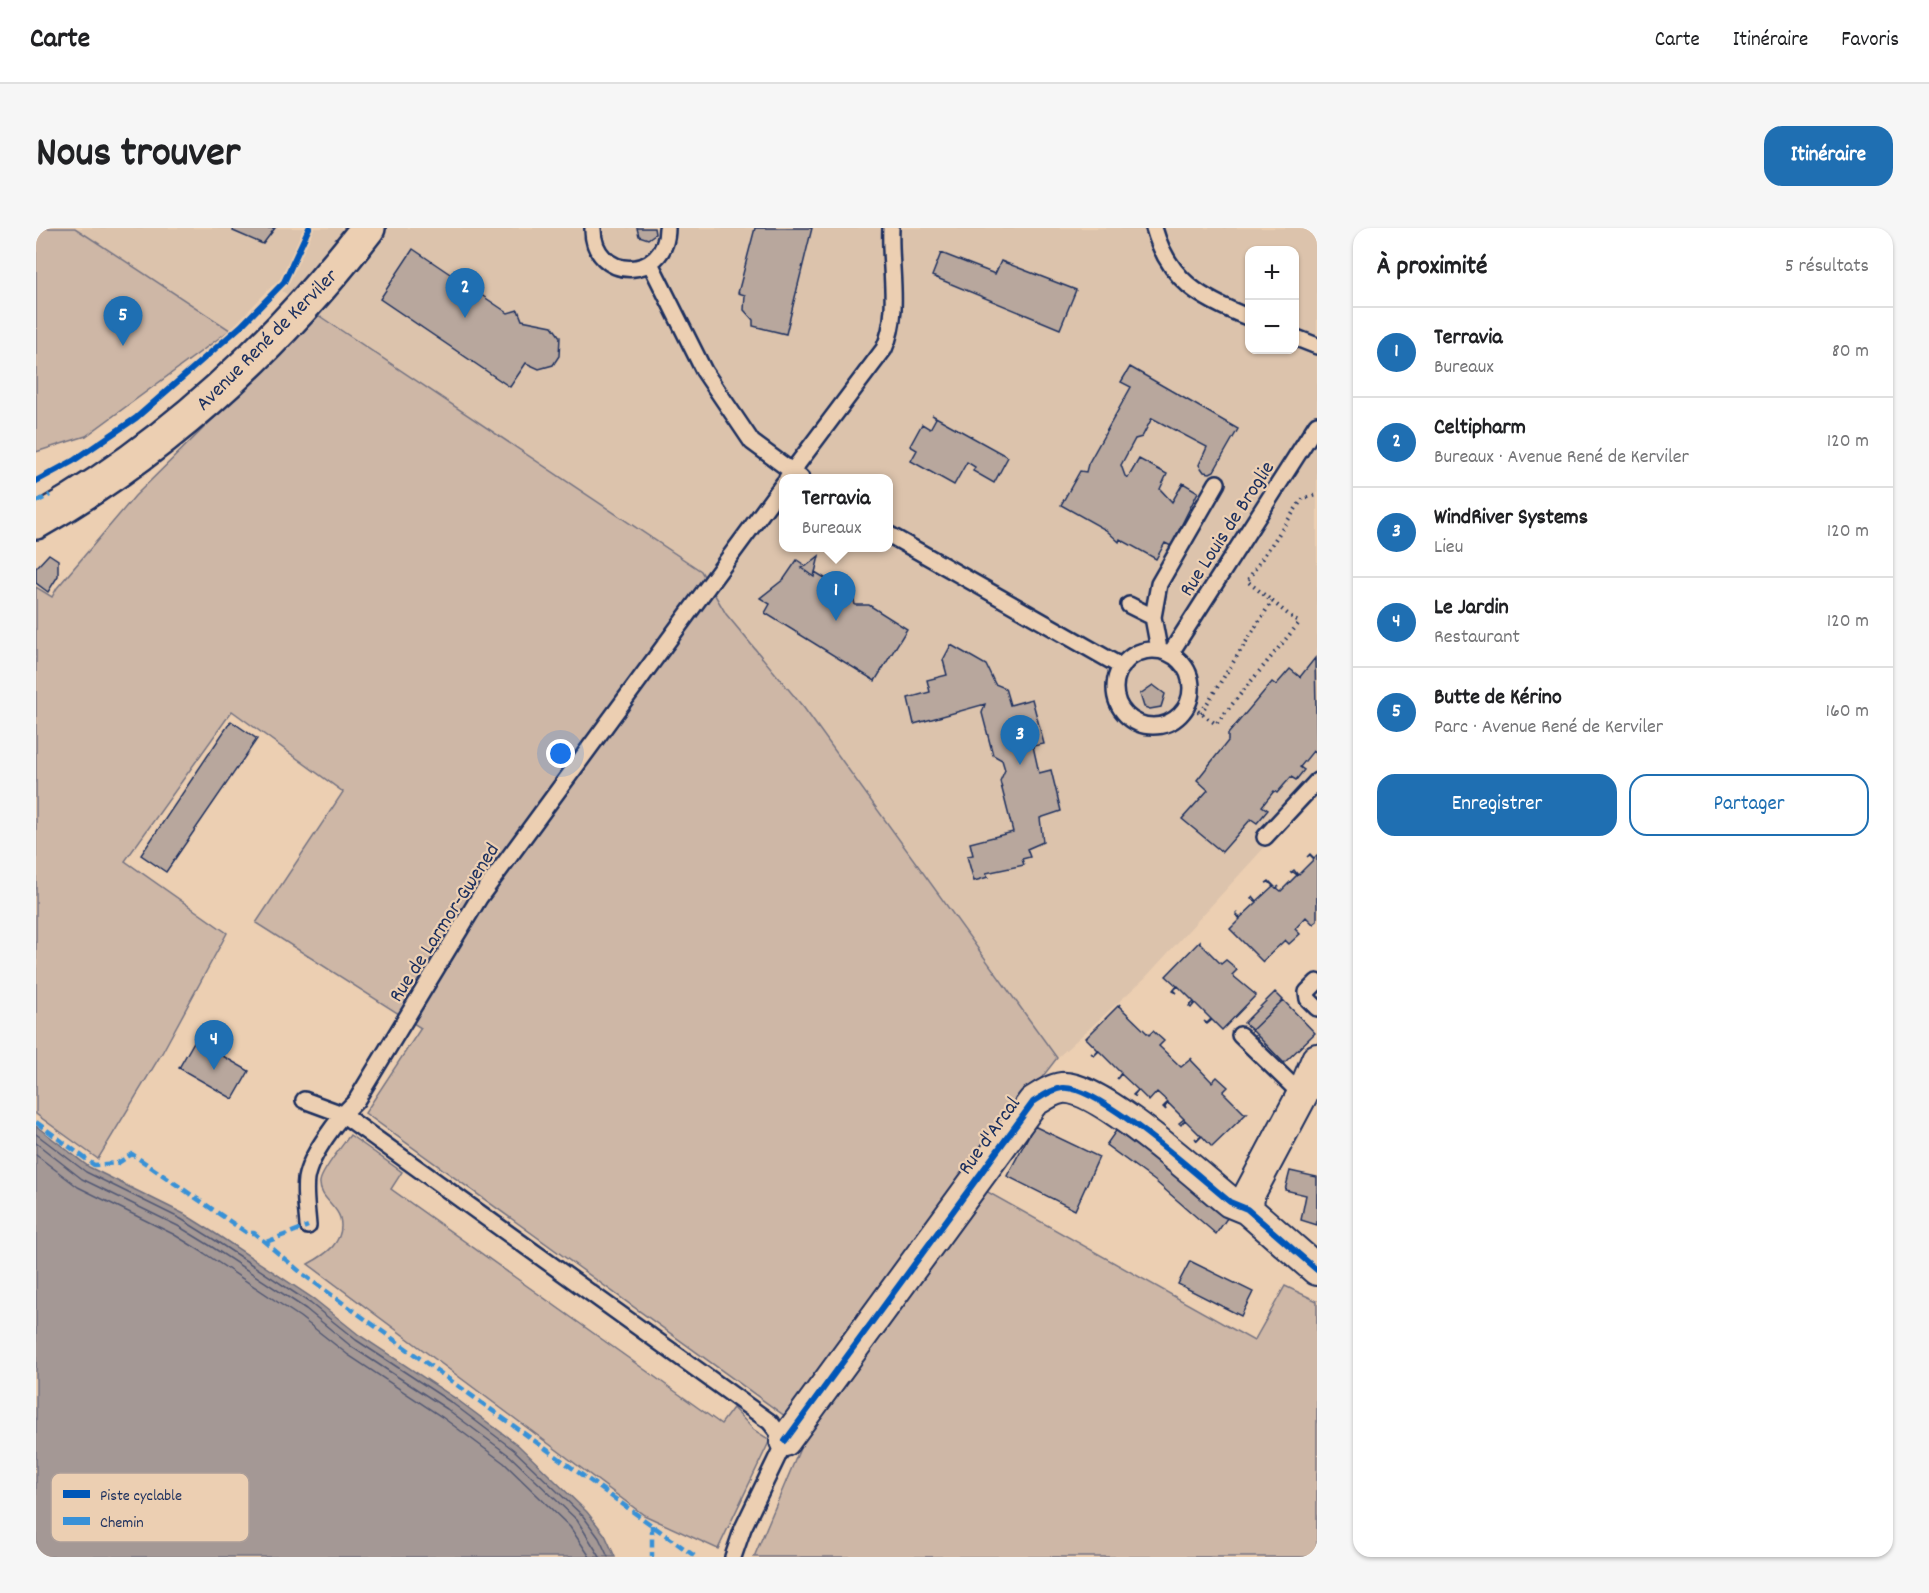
<!DOCTYPE html>
<html lang="fr">
<head>
<meta charset="utf-8">
<style>
	body { margin:0; font-family:Dekko,sans-serif; background:#f6f6f6; color:#202124 }
	.controls { position:absolute; right:18px; top:18px; display:grid; overflow:hidden; border-radius:12px; box-shadow:0 2px 4px #0004 }
	.controls button { width:54px; height:54px; display:grid; place-items:center; padding:0; border:0; border-bottom:2px solid #e0e0e0; background:#fff; color:#202124; font:30px sans-serif }
	.you { position:absolute; left:525px; top:526px; width:21px; height:21px; margin:-15px; border:4px solid #fff; border-radius:50%; background:#1a73e8; box-shadow:0 0 0 9px #1a73e833 }
	.badge { display:grid; place-items:center; width:39px; height:39px; border-radius:50%; background:#1f6fb2; color:#fff; font-size:20px; font-weight:700 }
	.pin { position:absolute; translate:-50% -50px; filter:drop-shadow(0 2px 3px #0008) }
	.pin::after { content:''; position:absolute; top:32px; width:21px; height:18px; background:inherit; clip-path:polygon(0 0,100% 0,50% 100%) }
	.popup { position:absolute; left:743px; top:246px; width:114px; height:78px; box-sizing:border-box; display:grid; place-content:center; border-radius:12px; background:#fff; filter:drop-shadow(0 2px 4px #0005); font-size:20px; white-space:nowrap; color:#757577 }
	.popup b { font-size:22px; color:#202124 }
	.popup::after { content:''; position:absolute; left:50%; top:100%; margin-left:-12px; border:12px solid transparent; border-top-color:#fff }
	.list { margin:0; padding:0; list-style:none }
	h2 { display:flex; justify-content:space-between; align-items:center; height:78px; margin:0; padding:0 24px; font-size:26px }
	h2 small { font-size:20px; font-weight:400; color:#757577 }
	.list li { display:grid; grid-template-columns:39px 1fr auto; gap:18px; align-items:center; box-sizing:border-box; height:90px; padding:0 24px; border-top:2px solid #e0e0e0 }
	.list b { display:block; font-size:22px; white-space:nowrap }
	.list p { margin:0; font-size:20px; white-space:nowrap; color:#757577 }
	.list em { font-size:20px; font-style:normal; color:#757577 }
	.actions { display:flex; gap:12px; padding:18px 24px }
	.actions a { flex:1; padding:14px 0; border:2px solid #1f6fb2; border-radius:18px; text-align:center; font-size:21px; color:#1f6fb2 }
	.actions .main { background:#1f6fb2; color:#fff }
	.map { position:relative; flex:none; width:1281px; height:1329px; overflow:hidden; border-radius:18px }
	header { display:flex; align-items:center; gap:36px; box-sizing:border-box; height:84px; padding:0 30px; background:#fff; border-bottom:2px solid #e0e0e0 }
	header strong { font-size:28px }
	nav { display:flex; gap:33px; margin-inline-start:auto; font-size:21px }
	.intro { display:flex; align-items:center; justify-content:space-between; box-sizing:border-box; height:144px; padding:0 36px }
	h1 { margin:0; font-size:42px }
	.button { padding:15px 27px; border-radius:18px; background:#1f6fb2; color:#fff; font-size:21px; font-weight:700 }
	main { display:flex; gap:36px; padding:0 36px }
	aside { flex:1; background:#fff; border-radius:18px; box-shadow:0 2px 4px #0004 }
	.map>svg:first-child { display:block }
	.built { fill:#dcc3ac; fill-rule:evenodd }
	.green { fill:#ceb7a6; stroke:#747382; stroke-width:1.5 }
	.water { fill:#a49895; stroke:#6d6e7f; stroke-width:1.5 }
	.lines { fill:none; stroke-linecap:round; stroke-linejoin:round }
	.shore { stroke:#525974; stroke-width:1.5 }
	.building { fill:#b8a79d; stroke:#1b2f5e; stroke-width:1.5 }
	.lane-casing { stroke:#1b2f5e; stroke-width:20 }
	.street-casing { stroke:#1b2f5e; stroke-width:34 }
	.secondary-casing { stroke:#1b2f5e; stroke-width:38 }
	.path { stroke:#1b2f5e; stroke-width:4; stroke-dasharray:1.5 4.5; stroke-linecap:butt }
	.lane { stroke:#eccfb2; stroke-width:15 }
	.street { stroke:#eccfb2; stroke-width:30 }
	.secondary { stroke:#eccfb2; stroke-width:33 }
	.quiet { stroke:#3891d7; stroke-width:4.5; stroke-dasharray:9 4.5; stroke-linecap:butt }
	.cycleway-casing { stroke:#eccfb2; stroke-width:10 }
	.cycleway { stroke:#0057b8; stroke-width:6 }
	.labels { text-anchor:middle; stroke-width:4.5; stroke-linejoin:round; paint-order:stroke }
	.street-label { font-size:21px; fill:#1b2f5e; stroke:#eccfb2 }
	.key { fill:#eccfb2; stroke:#ad9f99; stroke-width:1.5 }
	.key-label { font-size:16px; fill:#1b2f5e }
</style>
</head>
<body>
<header>
<strong>Carte</strong>
<nav><a>Carte</a><a>Itinéraire</a><a>Favoris</a></nav>
</header>
<div class="intro"><h1>Nous trouver</h1><a class="button">Itinéraire</a></div>
<main>
<div class="map">
<svg width="1281" height="1329" viewBox="0 0 1281 1329">
	<rect width="100%" height="100%" fill="#eccfb2"/>
	<filter id="ink" filterUnits="userSpaceOnUse"><feTurbulence type="fractalNoise" baseFrequency=".0167" numOctaves="2"/><feDisplacementMap in="SourceGraphic" scale="12" xChannelSelector="R" yChannelSelector="G"/><feConvolveMatrix kernelMatrix="1 2 1 2 8 2 1 2 1" color-interpolation-filters="sRGB"/></filter>
	<g filter="url(#ink)">
		<path class="built" d="M39,0H1281V562L1109,750L1021,830L768,480L690,386L665,343L237,57L194,102ZM1214,22H1258V122H1214ZM748,250H852V320H748Z"/>
		<path class="green" d="M0,0H39L194,102L50,208L0,224Z
			M282,87L665,343L690,386L768,480L1021,830L935,941L948,962L1218,1113L1249,1058L1281,1073V1329H718L771,1204L329,885L385,800L220,695L307,564L196,483L89,633L191,705L126,825L62,931L0,886V359L16,369L21,360L99,268Z
			M314,907L366,944L355,961L685,1196L697,1180L718,1202L734,1212L682,1321L608,1287L272,1036C289,1027 310,1014 304,990C300,976 283,970 284,954C285,943 307,917 314,907Z"/>
		<path class="water" d="M0,898L53,939L148,986L180,1006L278,1071L323,1107L419,1170L482,1217L551,1284L569,1307L579,1329H0Z"/>
		<g class="lines">
			<path class="shore" d="M0,906L50,944L145,991L177,1011L274,1075L320,1112L416,1175L478,1222L547,1288L563,1310L572,1329
				M0,915L46,951L142,998L173,1017L270,1081L316,1119L411,1181L474,1228L541,1292L564,1329
				M0,927L42,959L137,1006L168,1025L264,1089L311,1126L406,1189L468,1235L534,1299L554,1329"/>
		</g>
		<path class="building" d="M198,0H239L227,16L197,3Z
			M601,0H618L619,6L612,11L603,8Z
			M719,0H776L750,106L717,98V92L708,82L709,67L702,65Z
			M377,21L472,85L482,82L486,92L516,98L524,109L523,128L517,137L503,141L490,135L474,159L344,71Z
			M905,25L959,46L965,33L1040,62L1024,101L896,48Z
			M1094,139L1202,201L1178,243L1174,245L1168,244L1163,237L1171,219L1116,190L1106,209L1099,211L1085,237L1089,248L1092,250L1103,231L1131,246L1124,261L1136,274L1147,255L1162,264L1135,318L1129,315L1120,331L1084,311L1083,314L1070,302L1025,277L1044,243L1050,244L1052,236L1095,159L1085,154Z
			M896,187L972,229L958,255L937,243L939,239L931,234L918,257L875,233L881,222L874,218L886,196L894,201L900,190Z
			M13,326L22,332V348L12,364L0,355V340Z
			M783,328L778,349L765,340L770,338Z
			M761,332L770,338L765,340L778,349L779,344L817,367L819,377H833L871,401L839,453L729,385L734,376L724,370L748,351Z
			M915,417L950,437L959,456L969,460L974,477L996,471L1008,516L997,518L1003,545L1015,542L1025,583L1004,590L1007,614L991,621L994,629L986,631L988,637L950,645L952,649L938,653L931,628L937,627L934,615L977,604L964,553L969,542L966,532L957,527L946,485L949,476L878,496L872,470L894,464L891,452L911,447L907,432Z
			M1279,430L1281,527L1277,523L1264,539L1268,542L1260,552L1255,549L1241,565L1238,563L1226,578L1232,582L1221,595L1215,591L1186,624L1146,591L1172,562L1161,552L1192,513V506L1236,454L1240,457L1254,441L1264,449Z
			M1117,457L1129,466L1125,479L1114,481L1108,479L1104,466Z
			M195,493L221,511L130,644L105,627Z
			M1274,626L1278,630L1281,627V693L1277,696L1270,689L1259,701L1264,706L1253,716L1249,712L1227,733L1228,735L1194,701L1204,691L1200,686L1202,684L1200,686L1204,690L1221,674L1215,670L1217,668L1221,673L1237,658L1233,654L1230,655L1233,653L1240,660L1243,658L1241,660L1245,663L1261,647L1257,644L1254,645L1258,642L1262,647L1278,631L1274,627L1271,629Z
			M1164,713V715L1185,736L1190,732L1195,736L1201,742L1196,747L1220,767L1186,802L1176,792L1171,796L1168,793L1171,795L1175,791L1159,775L1155,780L1153,778L1158,774L1142,758L1138,762L1141,765L1137,763L1141,758L1130,748Z
			M1239,764L1247,772L1216,802L1208,795Z
			M1247,772L1279,805L1248,835L1216,802Z
			M1084,776L1083,778L1113,807L1117,803L1128,813L1123,818L1145,839L1156,830L1155,832L1176,854L1181,849L1192,859L1187,864L1208,885H1211L1176,919L1166,908L1161,913L1159,910L1161,912L1165,908L1149,892L1145,897L1143,895L1148,891L1132,875L1129,879L1130,882L1127,879L1132,874L1121,864L1113,873L1102,862L1098,867L1100,869L1097,867L1102,862L1085,846L1081,851L1085,845L1063,823L1058,828L1055,825L1058,827L1062,822L1050,810Z
			M159,812L213,843L197,871L143,840Z
			M1084,897L1194,986L1180,1006L1119,953L1070,917Z
			M998,898L1063,929L1039,982L971,948Z
			M1254,943L1281,949V997L1265,992L1270,967L1249,962Z
			M1154,1033L1217,1064L1205,1088L1142,1056Z"/>
		<g class="lines">
			<defs>
				<path id="lane" d="M557,0C556,54 631,54 631,0
					M1118,0C1133,53 1165,71 1214,90
					M614,35L668,143L716,214L765,250
					M1258,109L1281,118
					M751,250L848,121C865,83 853,41 855,0
					M852,306L1086,439
					M1093,377L1117,389L1123,421
					M1117,389L1123,356L1181,255
					M1079 460a38 38 0 1 1 76 0a38 38 0 1 1-76 0Z
					M1134,426L1281,196
					M1229,609L1281,553
					M1281,754L1271,764L1272,771L1281,780
					M1204,807L1266,867
					M268,872L306,886L734,1194L749,1213L707,1300L697,1329
					M272,998C271,982 268,966 270,951C274,927 302,890 320,873L443,670L748,255"/>
				<path id="street" d="M1211,981L1214,965L1266,867L1281,831
					M749,1213L997,874C1005,869 1016,861 1026,860C1062,856 1163,949 1194,974L1211,981L1281,1042"/>
				<path id="secondary" d="M0,294C131,220 240,119 332,0"/>
			</defs>
			<use href="#lane" class="lane-casing"/>
			<use href="#street" class="street-casing"/>
			<use href="#secondary" class="secondary-casing"/>
			<path class="path" d="M1152,476L1180,496L1263,395L1211,353L1267,270L1281,267
				M1165,485L1236,373"/>
			<use href="#lane" class="lane"/>
			<use href="#street" class="street"/>
			<use href="#secondary" class="secondary"/>
			<path class="quiet" d="M0,274L14,267
				M0,894L58,937L82,935L96,926L211,1005H218L268,1047L660,1329
				M230,1014L272,998
				M616,1297V1329"/>
			<defs>
				<path id="cycleway" d="M0,253L37,233L100,190L205,98L248,54L273,0
					M749,1213L997,874C1005,869 1016,861 1026,860C1062,856 1163,949 1194,974L1211,981L1281,1042"/>
			</defs>
			<use href="#cycleway" class="cycleway-casing"/>
			<use href="#cycleway" class="cycleway"/>
		</g>
	</g>
	<g class="labels">
		<g class="street-label">
			<text transform="translate(230 111) rotate(-45)" y="7">Avenue René de Kerviler</text>
			<text transform="translate(1190 300) rotate(-57)" y="7">Rue Louis de Broglie</text>
			<text transform="translate(407 694) rotate(-57)" y="7">Rue de Larmor-Gwened</text>
			<text transform="translate(952 907) rotate(-54)" y="7">Rue d'Arcal</text>
		</g>
	</g>
	<rect x="15" y="1245" width="198" height="69" rx="9" class="key"/>
	<rect x="27" y="1262" width="27" height="8" fill="#0057b8"/>
	<rect x="27" y="1289" width="27" height="8" fill="#3891d7"/>
	<g class="key-label">
		<text x="64" y="1272">Piste cyclable</text>
		<text x="64" y="1299">Chemin</text>
	</g>
</svg>
<div class="controls">
<button>+</button>
<button>−</button>
</div>
<div class="you"></div>
<div class="pin badge" style="left:800px;top:393px">1</div>
<div class="popup"><b>Terravia</b>Bureaux</div>
<div class="pin badge" style="left:429px;top:90px">2</div>
<div class="pin badge" style="left:984px;top:537px">3</div>
<div class="pin badge" style="left:178px;top:842px">4</div>
<div class="pin badge" style="left:87px;top:118px">5</div>
</div>
<aside>
<h2>À proximité<small>5 résultats</small></h2>
<ul class="list">
<li><span class="badge">1</span><div><b>Terravia</b><p>Bureaux</p></div><em>80 m</em></li>
<li><span class="badge">2</span><div><b>Celtipharm</b><p>Bureaux · Avenue René de Kerviler</p></div><em>120 m</em></li>
<li><span class="badge">3</span><div><b>WindRiver Systems</b><p>Lieu</p></div><em>120 m</em></li>
<li><span class="badge">4</span><div><b>Le Jardin</b><p>Restaurant</p></div><em>120 m</em></li>
<li><span class="badge">5</span><div><b>Butte de Kérino</b><p>Parc · Avenue René de Kerviler</p></div><em>160 m</em></li>
</ul>
<div class="actions"><a class="main">Enregistrer</a><a>Partager</a></div>
</aside>
</main>
</body>
</html>
